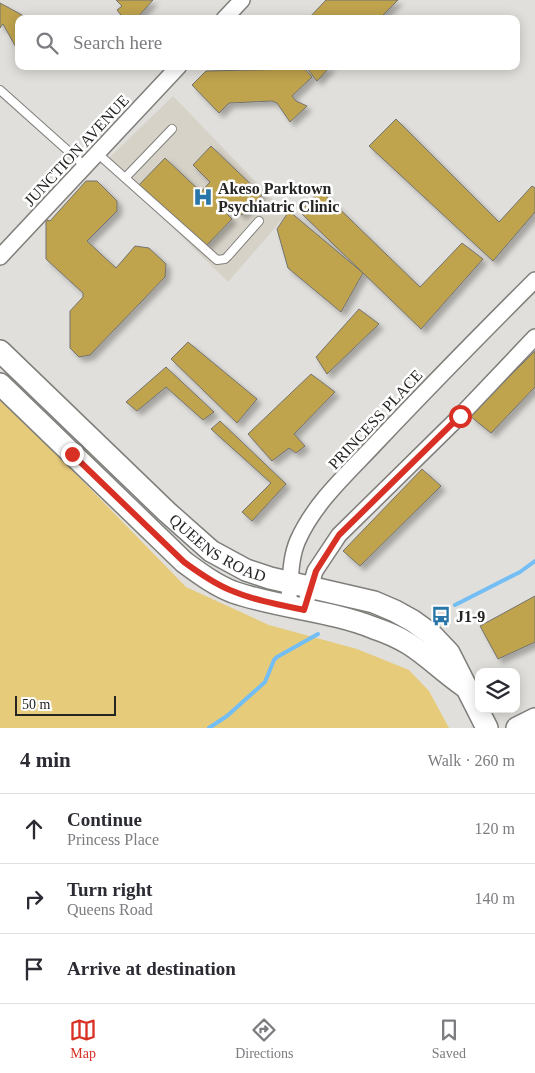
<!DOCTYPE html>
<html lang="en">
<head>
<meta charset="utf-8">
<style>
	body { margin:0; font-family:Georgia,serif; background:#f2f2f3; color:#2b2b33 }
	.controls { position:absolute; right:15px; bottom:15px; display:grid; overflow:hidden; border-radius:10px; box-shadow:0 2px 12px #0003 }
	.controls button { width:45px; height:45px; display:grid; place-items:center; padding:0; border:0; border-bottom:1px solid #e1e1e2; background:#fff; color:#2b2b33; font:25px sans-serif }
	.scale { position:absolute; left:15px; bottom:12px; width:101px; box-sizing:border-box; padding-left:5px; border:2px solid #252523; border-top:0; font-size:14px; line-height:18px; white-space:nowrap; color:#252523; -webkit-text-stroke:4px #fff; paint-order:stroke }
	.stop { position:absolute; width:15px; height:15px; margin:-11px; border:4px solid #d93025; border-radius:50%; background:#fff }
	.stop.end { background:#d93025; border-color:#fff; box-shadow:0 1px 5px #0008 }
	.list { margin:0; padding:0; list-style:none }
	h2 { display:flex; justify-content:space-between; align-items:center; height:65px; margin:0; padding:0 20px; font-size:21px }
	h2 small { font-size:16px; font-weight:400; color:#7c7c81 }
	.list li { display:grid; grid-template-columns:32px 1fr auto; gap:15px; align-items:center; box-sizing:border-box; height:70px; padding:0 20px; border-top:1px solid #e1e1e2 }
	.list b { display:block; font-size:19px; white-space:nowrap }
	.list p { margin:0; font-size:16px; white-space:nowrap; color:#7c7c81 }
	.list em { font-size:16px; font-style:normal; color:#7c7c81 }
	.icon { flex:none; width:28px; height:28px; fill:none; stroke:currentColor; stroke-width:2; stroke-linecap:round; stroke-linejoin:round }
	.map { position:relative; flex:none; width:535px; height:728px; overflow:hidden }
	.search { position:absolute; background:#fff; box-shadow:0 2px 12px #0003; left:15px; right:15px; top:15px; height:55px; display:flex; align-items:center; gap:12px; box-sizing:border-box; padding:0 18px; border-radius:10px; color:#7c7c81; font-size:19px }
	.sheet { height:275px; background:#fff }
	nav { display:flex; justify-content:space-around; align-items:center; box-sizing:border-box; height:70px; border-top:1px solid #e1e1e2; background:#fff; font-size:14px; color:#7c7c81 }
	nav a { display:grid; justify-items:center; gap:2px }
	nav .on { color:#d93025 }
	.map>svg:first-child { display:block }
	.built { fill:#d6d2c8 }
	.green { fill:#e6cb7a }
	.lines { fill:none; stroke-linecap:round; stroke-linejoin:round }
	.stream { stroke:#73bef5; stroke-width:4 }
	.building { fill:#bfa34e; stroke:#74736f; filter:url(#shadow) }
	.lane-casing { stroke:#7f7e7a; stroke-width:10 }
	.street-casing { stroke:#7f7e7a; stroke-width:18 }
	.secondary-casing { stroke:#7f7e7a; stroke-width:24 }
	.lane { stroke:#fff; stroke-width:8 }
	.street { stroke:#fff; stroke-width:15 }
	.secondary { stroke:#fff; stroke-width:21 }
	.route { stroke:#d93025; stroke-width:6 }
	.labels { text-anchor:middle; stroke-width:5; stroke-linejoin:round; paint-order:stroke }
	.street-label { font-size:16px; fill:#252523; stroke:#fff }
	.poi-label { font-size:16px; font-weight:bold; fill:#252523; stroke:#fff; text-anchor:start }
</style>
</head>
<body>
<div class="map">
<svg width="535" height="728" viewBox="0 0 535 728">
	<defs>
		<filter id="shadow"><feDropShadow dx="4.5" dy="4.5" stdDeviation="2.5" flood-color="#0004"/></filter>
	</defs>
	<rect width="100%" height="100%" fill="#e0dfdb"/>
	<path class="built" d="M173,96L287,214L228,282L106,161Z"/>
	<path class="green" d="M0,396L186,587L269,625L357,649L409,670L429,691L449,728H0Z"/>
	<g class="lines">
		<path class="stream" d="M455,605L520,572L535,561
			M209,728L227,716L265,682L274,660L277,657L318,634"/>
	</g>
	<path class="building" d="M116,0H153L136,19L129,15L124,19L117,10L122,6Z
		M326,0H398L379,19H308Z
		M0,3L22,15L20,19H19L18,51L3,24L0,28Z
		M299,66H302L312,77L292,96L296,101L307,106L290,122L277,103L272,101L229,103L219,113L192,85L206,71L296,69Z
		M305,66H331L317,81Z
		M396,119L499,222L532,186L535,188V212L493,261L369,146Z
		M211,146L262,195L242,215L227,200L220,207L232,219L202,250L137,187L165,158L201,192L210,182L193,165Z
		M86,181H97L117,201V211L87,241L116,268L135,246L149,248L166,264L165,277L90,355L79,357L70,348V311L83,297V293L46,259V222L47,220L50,221Z
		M320,190L420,287L462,243L483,259L421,329L300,212Z
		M289,211L363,273L341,312L288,268L277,229Z
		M359,309L379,324L327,374L316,357Z
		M188,342L257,399L237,423L171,359Z
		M535,351V387L491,433L470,416Z
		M166,367L214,412L203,420L166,387L137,411L126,402Z
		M311,374L335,392L294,434L305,446L296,453L289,448L272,461L248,434Z
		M220,421L286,484L252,521L242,512L271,483L211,429Z
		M422,469L441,486L360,566L343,551Z
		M535,596V642L498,659L480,626Z"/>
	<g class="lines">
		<defs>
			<path id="lane" d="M0,90L85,166
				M97,153L217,260L225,259L228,256L259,221
				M125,178L172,129"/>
			<path id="street" d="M224,19L242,0
				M0,257L179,66
				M288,607C291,585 289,560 298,540C315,502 348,473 376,443C428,388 481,334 535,280
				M304,610L315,571L339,535L460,416L535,337"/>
			<g id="secondary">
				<path id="s1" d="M0,351L167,512L211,551L246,570L270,578L374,602L395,611L413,621L431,634L449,653L487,728"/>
				<path d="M0,384L184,562C199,573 215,585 233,592C279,608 329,610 374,628C386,632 398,637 409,644C428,656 445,673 464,686"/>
				<path d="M517,728L535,719"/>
			</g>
		</defs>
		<use href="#lane" class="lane-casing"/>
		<use href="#street" class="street-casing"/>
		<use href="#secondary" class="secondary-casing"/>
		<use href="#lane" class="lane"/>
		<use href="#street" class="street"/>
		<use href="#secondary" class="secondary"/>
	</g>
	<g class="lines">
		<path class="route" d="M72,454L184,562C199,573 213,583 230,590C253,600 280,605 304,610L316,571L339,535L460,416"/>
	</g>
	<defs>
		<symbol id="hospital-bare" viewBox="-9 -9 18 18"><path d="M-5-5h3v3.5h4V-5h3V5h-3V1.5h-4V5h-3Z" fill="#2875a7" stroke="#fff" stroke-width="2.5" paint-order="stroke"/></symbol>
		<symbol id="bus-bare" viewBox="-9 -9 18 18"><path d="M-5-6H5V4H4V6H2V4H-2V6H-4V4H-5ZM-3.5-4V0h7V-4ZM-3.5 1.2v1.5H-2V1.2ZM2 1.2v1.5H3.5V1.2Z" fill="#2875a7" stroke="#fff" stroke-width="2.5" paint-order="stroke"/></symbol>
	</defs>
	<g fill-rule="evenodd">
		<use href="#hospital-bare" x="189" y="183" width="28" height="28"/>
		<use href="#bus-bare" x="427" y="602" width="28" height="28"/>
	</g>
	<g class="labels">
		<g class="street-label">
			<text transform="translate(76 150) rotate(-47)" y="6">JUNCTION AVENUE</text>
			<text transform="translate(375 419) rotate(-47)" y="6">PRINCESS PLACE</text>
			<text dy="6" stroke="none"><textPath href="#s1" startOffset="295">QUEENS ROAD</textPath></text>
		</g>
		<g class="poi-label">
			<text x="218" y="194">Akeso Parktown<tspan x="218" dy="18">Psychiatric Clinic</tspan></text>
			<text x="456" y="622">J1-9</text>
		</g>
	</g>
</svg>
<div class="controls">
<button><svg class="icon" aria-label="layers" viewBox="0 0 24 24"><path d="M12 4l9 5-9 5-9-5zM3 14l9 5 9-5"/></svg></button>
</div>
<div class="scale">50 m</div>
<div class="stop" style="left:460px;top:416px"></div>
<div class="stop end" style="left:72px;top:454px"></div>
<div class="search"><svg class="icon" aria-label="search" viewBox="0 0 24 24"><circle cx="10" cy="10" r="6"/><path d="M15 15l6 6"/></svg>Search here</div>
</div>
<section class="sheet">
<h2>4 min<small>Walk · 260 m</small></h2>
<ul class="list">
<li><svg class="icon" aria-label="ahead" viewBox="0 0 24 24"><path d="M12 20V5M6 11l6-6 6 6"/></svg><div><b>Continue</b><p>Princess Place</p></div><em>120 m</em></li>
<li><svg class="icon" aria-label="right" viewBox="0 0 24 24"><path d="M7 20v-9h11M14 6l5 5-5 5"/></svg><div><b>Turn right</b><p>Queens Road</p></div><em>140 m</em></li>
<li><svg class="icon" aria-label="arrive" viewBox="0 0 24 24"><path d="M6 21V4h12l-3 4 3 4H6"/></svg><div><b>Arrive at destination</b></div></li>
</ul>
</section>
<nav>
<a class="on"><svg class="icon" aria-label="map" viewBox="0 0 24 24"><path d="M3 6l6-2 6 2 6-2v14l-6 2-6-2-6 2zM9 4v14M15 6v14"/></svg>Map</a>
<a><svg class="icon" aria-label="directions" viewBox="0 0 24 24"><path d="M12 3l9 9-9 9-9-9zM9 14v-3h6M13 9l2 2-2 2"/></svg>Directions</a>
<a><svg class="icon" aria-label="saved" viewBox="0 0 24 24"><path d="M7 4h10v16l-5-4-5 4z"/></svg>Saved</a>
</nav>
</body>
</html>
